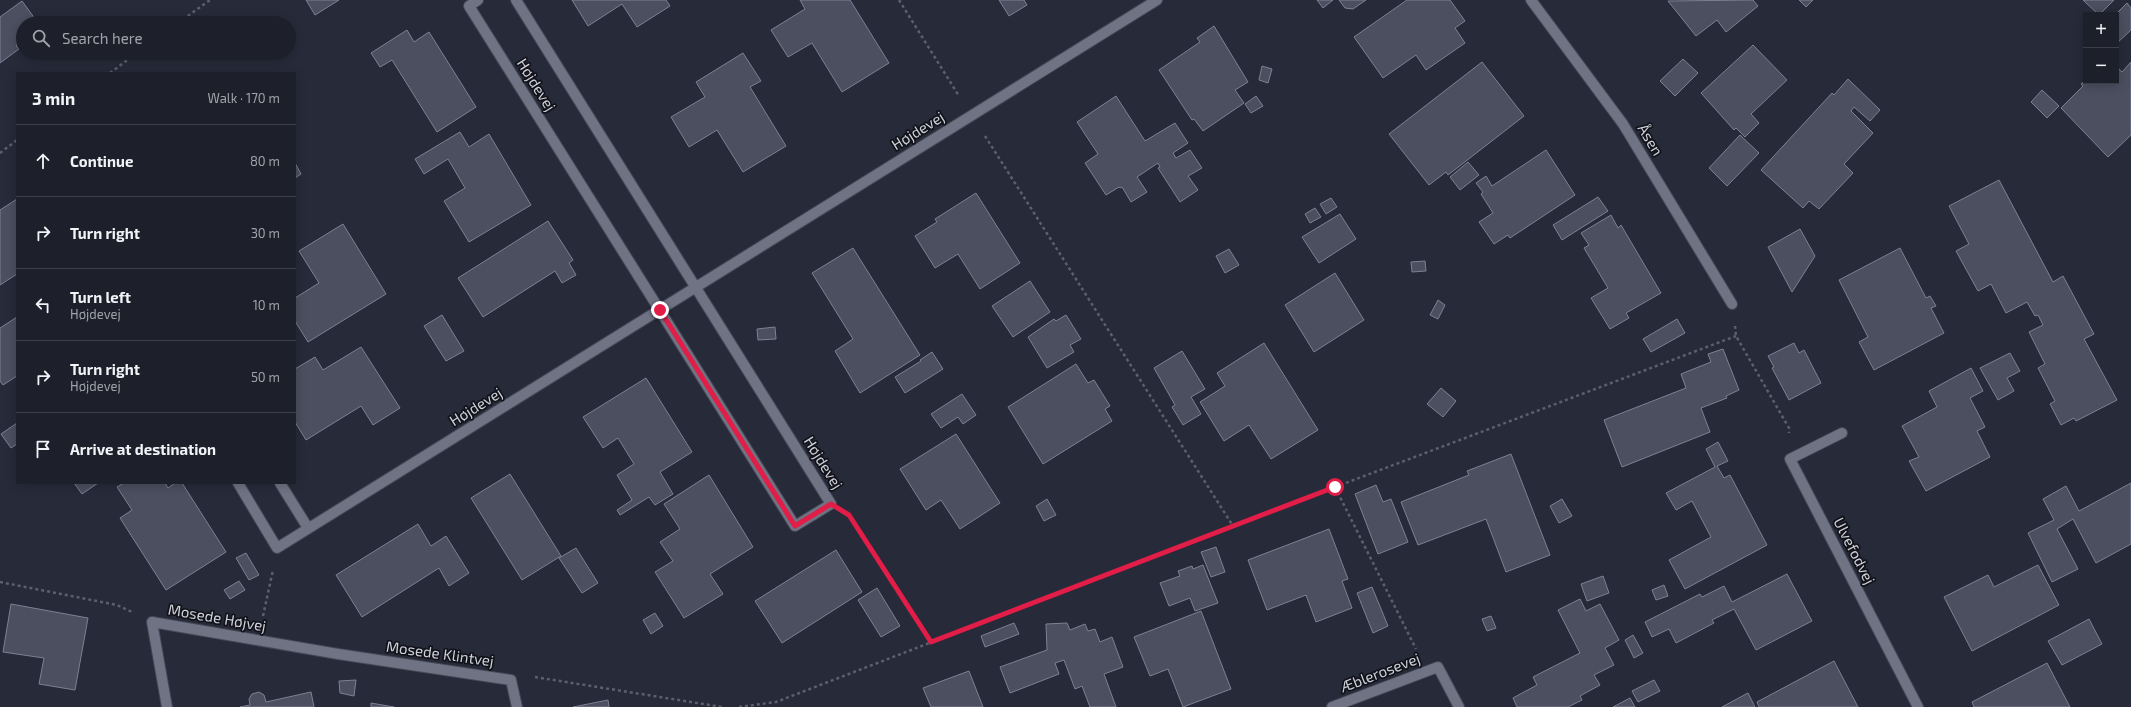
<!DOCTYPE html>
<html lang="en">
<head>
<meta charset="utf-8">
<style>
	body { margin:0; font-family:"Exo 2",sans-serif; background:#2a2d37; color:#f1f3f6 }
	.controls { position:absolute; right:12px; top:12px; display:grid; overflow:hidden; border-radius:0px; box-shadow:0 2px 10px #0003 }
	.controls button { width:36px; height:36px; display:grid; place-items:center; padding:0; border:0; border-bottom:1px solid #3b3e47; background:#1d202b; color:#f1f3f6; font:20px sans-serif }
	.stop { position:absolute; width:12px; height:12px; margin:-9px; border:3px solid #e11d48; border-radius:50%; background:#fff }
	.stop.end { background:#e11d48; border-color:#fff; box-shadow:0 1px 4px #0008 }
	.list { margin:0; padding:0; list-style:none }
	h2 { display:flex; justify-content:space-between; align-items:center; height:52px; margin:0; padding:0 16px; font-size:17px }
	h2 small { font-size:13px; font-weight:400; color:#a0a3a9 }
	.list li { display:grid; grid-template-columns:26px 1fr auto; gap:12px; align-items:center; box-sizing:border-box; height:72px; padding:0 16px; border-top:1px solid #3b3e47 }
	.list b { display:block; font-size:15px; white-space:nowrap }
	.list p { margin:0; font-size:13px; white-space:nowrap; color:#a0a3a9 }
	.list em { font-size:13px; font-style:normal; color:#a0a3a9 }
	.icon { flex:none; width:22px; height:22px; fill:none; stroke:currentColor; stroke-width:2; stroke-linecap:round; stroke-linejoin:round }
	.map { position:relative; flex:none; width:2131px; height:707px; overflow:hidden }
	.search { position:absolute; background:#1d202b; box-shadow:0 2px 10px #0003; left:16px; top:16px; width:280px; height:44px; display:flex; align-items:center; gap:10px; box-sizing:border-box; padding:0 14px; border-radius:22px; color:#a0a3a9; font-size:15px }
	.panel { position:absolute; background:#1d202b; box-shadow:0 2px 10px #0003; left:16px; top:72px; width:280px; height:412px; border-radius:0px }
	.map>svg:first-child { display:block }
	.building { fill:#4c4f60; stroke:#7d8193 }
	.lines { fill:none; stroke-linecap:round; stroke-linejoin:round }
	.minor-casing { stroke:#454854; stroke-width:12 }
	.path { stroke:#5c5f6c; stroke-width:2.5; stroke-dasharray:3 3; stroke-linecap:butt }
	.minor { stroke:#6f7384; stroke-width:10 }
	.route { stroke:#e11d48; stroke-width:5 }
	.labels { text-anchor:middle; stroke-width:3.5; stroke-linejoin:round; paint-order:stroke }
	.street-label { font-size:15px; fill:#ced1da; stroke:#12131a }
</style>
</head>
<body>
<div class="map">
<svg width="2131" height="707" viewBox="0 0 2131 707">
	<rect width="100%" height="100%" fill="#272a39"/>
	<path class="building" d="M306,0H339L315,15Z
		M572,0H666L670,6L637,27L622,4L588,26Z
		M800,0H850L889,63L842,92L812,43L788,57L771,30L805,9Z
		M999,0H1024L1027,5L1009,16Z
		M1317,0H1333L1323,8Z
		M1339,0H1366L1353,9L1345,8Z
		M1407,0H1450L1465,21L1455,28L1465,43L1426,70L1416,55L1383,78L1354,37Z
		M1753,0L1758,6L1726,32L1717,20L1696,36L1668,1Z
		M1799,0H1813L1806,7Z
		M2083,0H2114L2099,15Z
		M22,1L38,23H23V44L22,42L16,46L19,49L0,63V17Z
		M2127,3L2131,8V30L2116,44L2115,15Z
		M1214,26L1248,82L1235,90L1244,103L1203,131L1194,119L1192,120L1159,70L1200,42L1197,38Z
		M407,30L414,42L429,32L476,107L437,132L392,60L380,67L371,53Z
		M1753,45L1787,80L1751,114L1759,123L1745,137L1736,128L1734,130L1701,93Z
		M743,53L761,81L750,87L786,146L743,172L717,130L689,147L671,117L705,97L696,82Z
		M1683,59L1698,73L1675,96L1660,81Z
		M1482,62L1524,116L1448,175L1446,172L1429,185L1389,134Z
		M2131,62V135L2108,157L2061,108L2083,86L2081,84L2086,80L2116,81V66L2122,72Z
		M1262,66L1272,69L1268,83L1259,80Z
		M1848,79L1880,110L1870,121L1854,107L1851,111L1873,133L1844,164L1853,173L1819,209L1809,201L1803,208L1761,170L1832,93L1834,95Z
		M2042,90L2059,106L2047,118L2031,102Z
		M1116,96L1145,141L1175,123L1188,143L1173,153L1176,158L1190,150L1202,168L1188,176L1198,190L1180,202L1158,168L1160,167L1158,163L1137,177L1147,192L1131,202L1122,187L1120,188L1119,187L1106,195L1085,163L1098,154L1077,122Z
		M1256,96L1263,106L1251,113L1245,104Z
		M460,132L469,147L489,134L531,205L469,242L444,201L465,188L448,159L424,174L415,159Z
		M1740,135L1759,153L1727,186L1709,168Z
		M1546,150L1575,195L1510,238L1508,235L1494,244L1479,222L1493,213L1481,194L1483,192L1476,183L1486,176L1492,186Z
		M1468,162L1479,175L1460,190L1450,177Z
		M295,163L301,174L295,178Z
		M1999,180L2053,282L2063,276L2094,334L2084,339L2117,400L2076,421L2074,418L2061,425L2050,404L2055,401L2038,368L2045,364L2029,332L2043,325L2038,315L2035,316L2027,302L2006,313L1991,284L1978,291L1956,251L1969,244L1949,206Z
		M976,193L1020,263L980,289L958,254L935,268L915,236L937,222L935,219Z
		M1598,197L1608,211L1562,240L1553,225Z
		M1331,198L1337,207L1326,214L1320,204Z
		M17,199V274L0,285V210Z
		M1315,208L1321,217L1310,223L1305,214Z
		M1340,214L1356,239L1319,263L1302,237Z
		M1611,215L1618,228L1621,225L1661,293L1626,313L1629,318L1610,329L1591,298L1608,288L1584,248L1589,245L1581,233Z
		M548,221L573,260L569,263L576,275L562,283L555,271L483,317L458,278Z
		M343,224L386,294L308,342L295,321V298L319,283L299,251Z
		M1800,229L1815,256L1792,292L1768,247Z
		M853,248L920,355L860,393L835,351L853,339L812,273Z
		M1900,248L1926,298L1930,296L1936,306L1931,308L1944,333L1874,370L1859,342L1868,337L1839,280Z
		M1229,249L1239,265L1225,273L1216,256Z
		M1425,261L1426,271L1412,272L1411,262Z
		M1335,273L1364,320L1314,352L1285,305Z
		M1030,281L1050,312L1013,337L992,306Z
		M1438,300L1445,305L1438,319L1430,315Z
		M442,315L464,351L446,361L424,326Z
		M1066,315L1081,339L1070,345L1074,352L1047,368L1028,337L1054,319L1056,321Z
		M17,317V376L3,385L0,381V328Z
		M1677,319L1685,333L1651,352L1643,339Z
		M775,327L776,339L758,340L757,329Z
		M1264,343L1318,430L1271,459L1249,425L1224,441L1200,402L1225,386L1217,373Z
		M1794,343L1799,353L1804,350L1821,383L1789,400L1772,368L1774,367L1768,356Z
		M361,347L400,408L373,425L361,406L306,440L295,422V369L315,357L323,370Z
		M1723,349L1739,390L1726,396L1727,398L1701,408L1710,432L1622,467L1604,420L1686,388L1681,374L1711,362L1708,354Z
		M1182,351L1205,389L1191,397L1201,414L1183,425L1172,407L1175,405L1154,368Z
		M932,352L943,369L905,393L895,377L921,361L920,360Z
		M2010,353L2020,371L2007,378L2014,391L1998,400L1980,368Z
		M1076,364L1088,383L1094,380L1110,406L1105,409L1112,421L1043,464L1008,407Z
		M1971,368L1983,391L1970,398L1985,427L1977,431L1990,457L1926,491L1909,461L1919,457L1902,426L1937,407L1929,391Z
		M646,378L692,452L660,472L673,494L655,505L649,497L620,515L617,510L632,500L617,475L634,464L618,438L603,448L583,417Z
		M1441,388L1456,401L1443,417L1427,404Z
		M962,394L976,415L963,424L958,417L941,428L931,414Z
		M17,423V444L11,448L1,434Z
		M956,434L1000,503L960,529L941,500L926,510L900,469Z
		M1718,442L1728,461L1717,466L1724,478L1730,475L1767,545L1685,589L1669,560L1711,537L1692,501L1676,510L1666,493L1715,467L1706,449Z
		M1511,454L1550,555L1506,572L1486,519L1418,545L1401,502L1469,475L1467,471Z
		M510,474L561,556L522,580L471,498Z
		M709,475L753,547L710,574L723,594L684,618L655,572L673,561L660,542L680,529L664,504Z
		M74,483H98L82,494Z
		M124,483H165L168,488L175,483H182L226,552L166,590L120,518L132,510L117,487Z
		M2131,483V544L2096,563L2073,519L2057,529L2078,569L2052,582L2028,533L2054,520L2043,499L2066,486L2079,511Z
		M1376,485L1383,502L1391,499L1408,542L1378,554L1355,494Z
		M1047,499L1056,515L1044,521L1036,506Z
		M1562,499L1572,516L1559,523L1550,506Z
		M418,524L431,546L446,536L469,573L449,586L439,568L362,617L336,575Z
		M1329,529L1348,579L1342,581L1352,608L1316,622L1306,595L1267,610L1248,560Z
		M1216,547L1225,572L1211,577L1201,552Z
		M576,548L598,583L582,593L559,558Z
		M836,550L862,592L782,643L755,601Z
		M246,553L259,575L249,580L236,558Z
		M1203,565L1218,603L1195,611L1190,598L1169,606L1160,583L1180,576L1178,571L1192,566L1193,569Z
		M2038,565L2059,605L1972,651L1944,597L1988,575L1994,587Z
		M1787,574L1812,621L1756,650L1734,609L1712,620L1714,623L1676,643L1669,629L1652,637L1645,622L1700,594L1702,597L1724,586L1732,602Z
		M1603,576L1609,593L1587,601L1581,584Z
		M239,581L245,590L230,599L224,590Z
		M1664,585L1668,596L1656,600L1652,590Z
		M1372,587L1388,626L1373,633L1357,593Z
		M877,588L900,626L881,637L858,600Z
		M1580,599L1586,611L1600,604L1619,640L1605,648L1614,665L1594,675L1600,685L1580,696L1582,700L1568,707H1517L1513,698L1537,685L1533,677L1580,653L1558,610Z
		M11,604L88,618L75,690L39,684L44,658L3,652Z
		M1201,611L1231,689L1183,707L1168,669L1150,676L1134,637Z
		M655,613L663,626L651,634L643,620Z
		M1491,616L1496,628L1487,631L1482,619Z
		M2089,619L2102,644L2062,665L2048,641Z
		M1014,623L1019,634L985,647L981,636Z
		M1067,623L1070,630L1085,624L1088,631L1095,629L1100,642L1112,637L1123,667L1104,674L1116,707H1090L1082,686L1075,689L1064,660L1055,663L1059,674L1010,693L1000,667L1047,650L1046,624Z
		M1633,635L1643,653L1634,658L1625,640Z
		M1834,661L1858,707H1759L1757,702Z
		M2047,663L2070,707H1974L1972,702Z
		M969,671L983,707H931L923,688Z
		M356,680L354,696L340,693L339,681Z
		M1654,680L1660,691L1638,702L1632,691Z
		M259,692L264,695L266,702L311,692L314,707H240L250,705L249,699L252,694Z
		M1748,693L1755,707H1722Z
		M1630,698L1635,707H1613Z
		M608,700L609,707H573Z
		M371,703L394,707H371Z"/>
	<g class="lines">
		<defs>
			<path id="minor" d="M478,0L469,6L795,526L831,504L516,0
				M1531,0L1623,124L1732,304
				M1842,433L1790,459L1918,707
				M238,483L277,548L1157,0
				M280,483L308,528
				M167,707L152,622L338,654L511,680L517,707
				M1332,707L1438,667L1459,707"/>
		</defs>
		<use href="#minor" class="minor-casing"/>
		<path class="path" d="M899,0L959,96
			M178,23L210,0
			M110,73L137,53
			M985,136L1233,526
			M0,153L17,140
			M1735,326L1736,336L1789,428V433
			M1335,487L1416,649
			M851,517L931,642
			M0,582L117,605L132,612
			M263,616L273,570
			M535,677L722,707
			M739,707L776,702L1335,487L1736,336"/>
		<use href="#minor" class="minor"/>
	</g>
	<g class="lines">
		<path class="route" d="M660,310L795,526L831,504L849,515L931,642L1335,487"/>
	</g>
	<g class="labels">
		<g class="street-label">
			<text transform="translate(536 85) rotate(58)" y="5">Højdevej</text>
			<text transform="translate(918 131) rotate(-32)" y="5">Højdevej</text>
			<text transform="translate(1650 140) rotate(59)" y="5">Åsen</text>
			<text transform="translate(476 407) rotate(-32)" y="5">Højdevej</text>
			<text transform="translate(823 463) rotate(58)" y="5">Højdevej</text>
			<text transform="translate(1854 551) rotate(63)" y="5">Ulvefodvej</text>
			<text transform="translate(217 618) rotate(10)" y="5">Mosede Højvej</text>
			<text transform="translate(440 654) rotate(8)" y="5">Mosede Klintvej</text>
			<text transform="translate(1380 673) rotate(-21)" y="5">Æblerosevej</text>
		</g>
	</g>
</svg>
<div class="controls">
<button>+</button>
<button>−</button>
</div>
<div class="stop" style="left:1335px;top:487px"></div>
<div class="stop end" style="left:660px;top:310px"></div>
<div class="search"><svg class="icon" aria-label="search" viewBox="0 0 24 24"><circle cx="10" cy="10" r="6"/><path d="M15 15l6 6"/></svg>Search here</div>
<section class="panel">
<h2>3 min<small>Walk · 170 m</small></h2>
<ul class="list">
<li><svg class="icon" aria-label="ahead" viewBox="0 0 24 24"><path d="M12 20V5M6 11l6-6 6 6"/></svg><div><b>Continue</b></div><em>80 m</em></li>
<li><svg class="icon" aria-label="right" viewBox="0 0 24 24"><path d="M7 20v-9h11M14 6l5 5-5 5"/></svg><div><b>Turn right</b></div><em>30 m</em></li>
<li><svg class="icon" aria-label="left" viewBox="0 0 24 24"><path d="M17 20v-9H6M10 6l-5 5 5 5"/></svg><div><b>Turn left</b><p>Højdevej</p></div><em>10 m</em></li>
<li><svg class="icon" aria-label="right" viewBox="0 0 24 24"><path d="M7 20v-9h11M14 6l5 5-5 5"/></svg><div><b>Turn right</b><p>Højdevej</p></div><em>50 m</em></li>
<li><svg class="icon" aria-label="arrive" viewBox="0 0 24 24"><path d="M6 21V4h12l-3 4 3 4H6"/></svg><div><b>Arrive at destination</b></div></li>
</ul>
</section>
</div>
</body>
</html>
